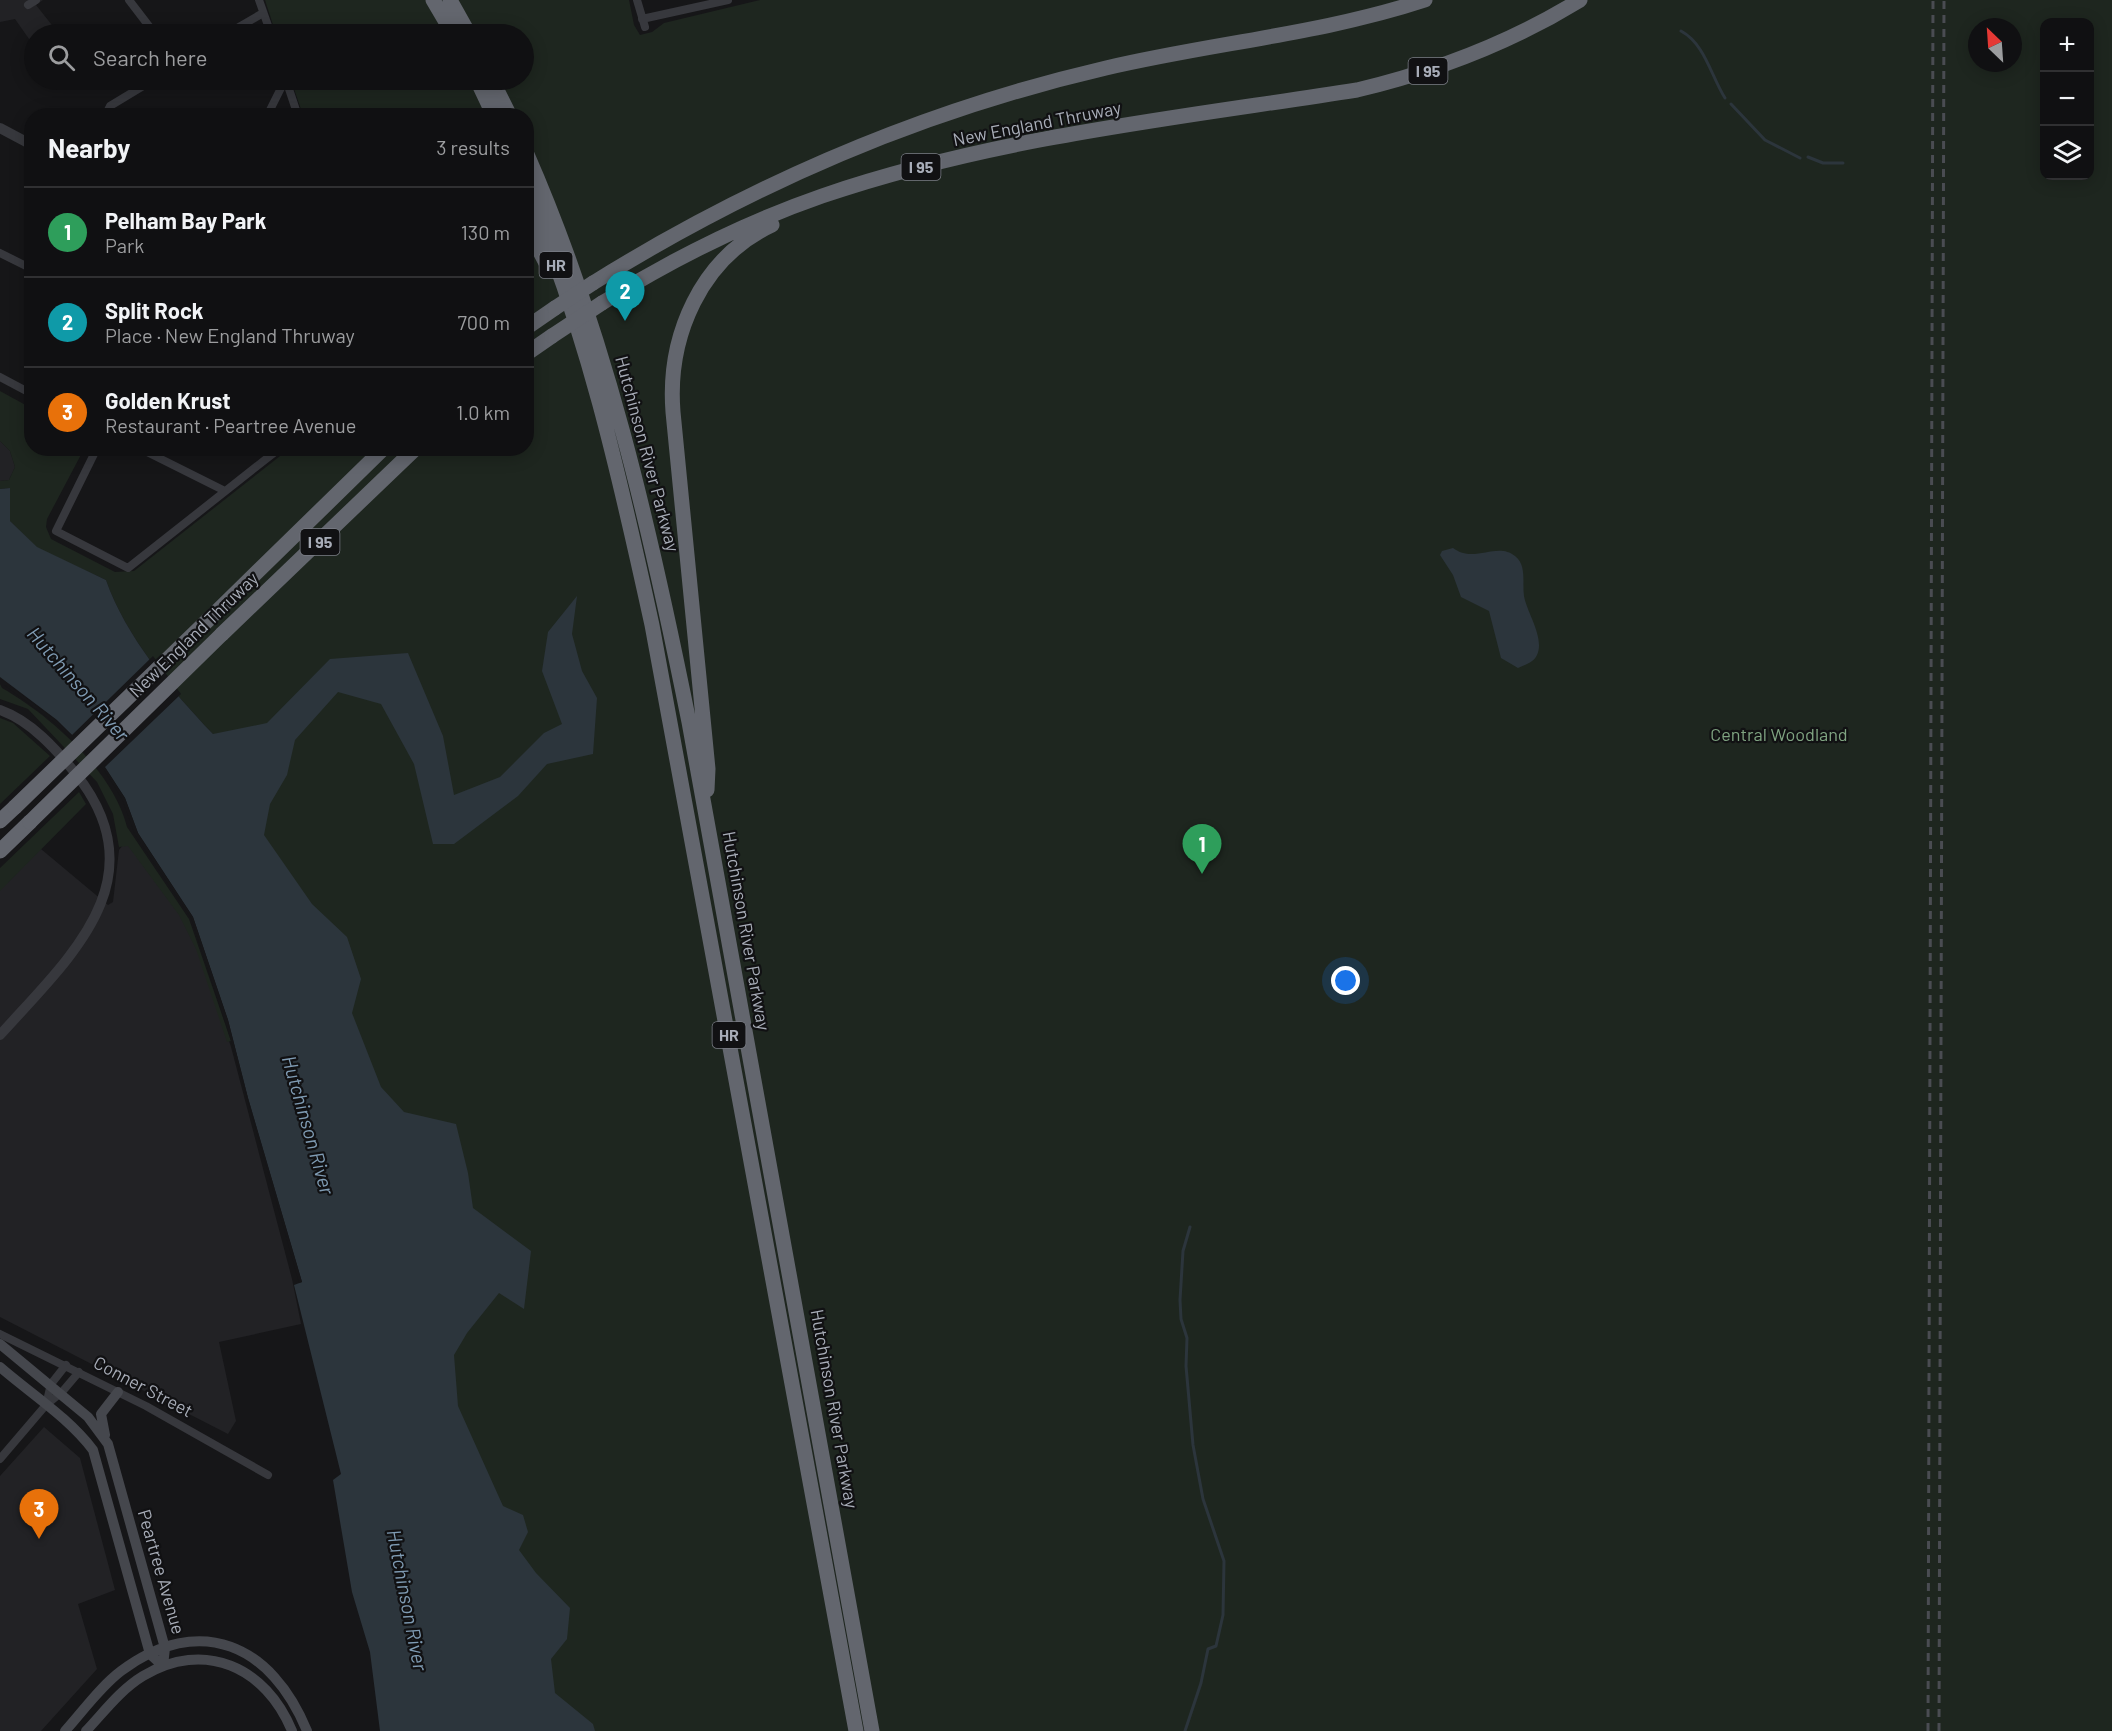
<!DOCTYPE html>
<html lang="en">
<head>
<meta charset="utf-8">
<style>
	body { margin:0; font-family:Barlow,sans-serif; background:#19191b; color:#f1f3f6 }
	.controls { position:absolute; right:18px; top:18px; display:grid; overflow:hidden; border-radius:12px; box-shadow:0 3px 15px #0003 }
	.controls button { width:54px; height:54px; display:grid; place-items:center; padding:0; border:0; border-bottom:2px solid #303032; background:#101012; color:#f1f3f6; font:30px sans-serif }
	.compass { position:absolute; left:1968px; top:18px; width:54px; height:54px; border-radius:50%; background:#101012; box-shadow:0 3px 15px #0003; rotate:335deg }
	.you { position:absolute; left:1346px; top:981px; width:21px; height:21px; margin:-15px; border:4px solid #fff; border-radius:50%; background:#1a73e8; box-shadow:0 0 0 9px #1a73e833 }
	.badge { display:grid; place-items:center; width:39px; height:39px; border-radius:50%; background:#db2777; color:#fff; font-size:20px; font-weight:700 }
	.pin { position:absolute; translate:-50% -50px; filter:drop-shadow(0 2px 3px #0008) }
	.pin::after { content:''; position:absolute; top:32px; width:21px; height:18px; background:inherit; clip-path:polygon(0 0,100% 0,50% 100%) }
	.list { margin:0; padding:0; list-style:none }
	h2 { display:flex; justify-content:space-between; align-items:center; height:78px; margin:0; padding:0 24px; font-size:26px }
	h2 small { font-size:20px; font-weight:400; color:#9c9d9f }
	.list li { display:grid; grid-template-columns:39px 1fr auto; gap:18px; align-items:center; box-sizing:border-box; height:90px; padding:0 24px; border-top:2px solid #303032 }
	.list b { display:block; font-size:22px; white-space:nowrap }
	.list p { margin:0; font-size:20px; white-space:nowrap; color:#9c9d9f }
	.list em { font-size:20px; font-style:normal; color:#9c9d9f }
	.icon { flex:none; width:33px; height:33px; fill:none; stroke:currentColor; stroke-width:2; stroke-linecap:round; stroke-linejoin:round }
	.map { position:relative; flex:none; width:2112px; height:1731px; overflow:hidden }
	.search { position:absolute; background:#101012; box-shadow:0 3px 15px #0003; left:24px; top:24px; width:510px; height:66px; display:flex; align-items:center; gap:15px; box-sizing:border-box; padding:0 21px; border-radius:33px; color:#9c9d9f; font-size:22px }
	.panel { position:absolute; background:#101012; box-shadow:0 3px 15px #0003; left:24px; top:108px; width:510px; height:348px; border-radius:24px }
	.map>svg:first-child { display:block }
	.built { fill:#222225 }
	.green { fill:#1e261f; fill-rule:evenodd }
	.water { fill:#2c353c }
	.pier { fill:#161618 }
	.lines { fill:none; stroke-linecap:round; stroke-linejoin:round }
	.stream { stroke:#2c353c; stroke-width:3 }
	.minor { stroke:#37383d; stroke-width:8 }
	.tertiary { stroke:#37383d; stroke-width:10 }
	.secondary { stroke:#45474d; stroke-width:10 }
	.motorway { stroke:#63666e; stroke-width:15 }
	.rail { stroke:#4a4c52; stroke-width:3; stroke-dasharray:8 6; stroke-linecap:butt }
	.motorway-bridge { stroke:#63666e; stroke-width:15 }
	.labels { text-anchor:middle; stroke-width:4.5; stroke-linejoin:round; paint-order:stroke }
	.shield { fill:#111113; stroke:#7b7e86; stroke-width:1.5 }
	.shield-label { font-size:16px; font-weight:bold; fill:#a8adb8 }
	.street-label { font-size:18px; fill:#a8adb8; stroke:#111113 }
	.park-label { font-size:18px; fill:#7fa381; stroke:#111113 }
	.water-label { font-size:20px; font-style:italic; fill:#7f9bb3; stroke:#111113 }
</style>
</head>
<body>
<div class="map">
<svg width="2112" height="1731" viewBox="0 0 2112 1731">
	<rect width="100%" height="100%" fill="#161618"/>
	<path class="built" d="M0,0H43L36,5L59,34H34V46L15,19L0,22Z
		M0,441L10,451L15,467L9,480L0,481Z
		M128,839L183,916L202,958L231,1047L292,1279L301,1324L219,1342L236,1421L228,1434L0,1317V881L35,844L108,905L113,902L119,850Z
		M44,1427L80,1458L115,1590L78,1604L97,1669L41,1731H0V1476Z"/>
	<path class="green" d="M265,0H629L634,25L640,35L652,32L664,23L760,0H2112V1731H522L213,734C171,690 126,637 106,580L37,548L10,521V488L0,489V481L9,480L15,467L10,451L0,441V391L31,408L32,448L84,449L47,519L46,527L51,539L115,572L134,571L289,449L526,448V116L303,115L291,80H524V34H276ZM2044,22H2090V176H2044ZM1977,27H2013V63H1977Z
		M0,684L2,688C51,716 113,771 127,827L189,919L231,1041L227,1042L196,949L179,915L128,846L119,847L113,814L97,782L28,709L0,699Z
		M0,718L13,723L50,756L0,804Z
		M79,792L86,804L0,891V868Z"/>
	<path class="water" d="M10,488V521L37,547L106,580C126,637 171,690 213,734L267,723L330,659L408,653L443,736L454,795L500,777L544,733L562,724L542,671L548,632L577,596L572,634L582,671L597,698L593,754L547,764L518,796L454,844H433L414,764L381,704L338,692L295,740L287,775L270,804L264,835L312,904L347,937L361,979L352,1013L381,1087L404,1112L456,1124L468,1173L473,1208L531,1251L524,1309L499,1293L467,1333L454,1355L458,1406L503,1506L523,1515L528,1532L519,1550L536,1573L570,1608L567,1639L551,1659L555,1693L593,1724L595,1731H380L370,1652L352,1592L333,1480L341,1474L294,1285L302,1282L248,1098L228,1020L193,917L138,833L125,798L106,769L57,720L0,677V489Z
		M1453,548C1474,564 1497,541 1515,556C1527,565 1522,583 1524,596C1527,613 1545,638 1537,655C1534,662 1525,665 1518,668L1501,658L1489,611L1461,597L1453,575L1440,555L1442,551Z"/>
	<path class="pier" d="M153,656L181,694L105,767L125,798L138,833L193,917L228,1020L248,1098L302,1282L299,1283L231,1041L191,918L135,835L122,799L104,770L55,723L4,685L13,688L56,720L72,735Z"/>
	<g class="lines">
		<path class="stream" d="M1681,31C1705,44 1711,76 1725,98
			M1731,104L1765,140L1800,158
			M1808,157L1823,163H1843
			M1185,1731L1201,1683L1208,1649L1216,1646L1223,1615L1224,1561L1203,1499L1193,1445L1186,1366L1187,1338L1181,1319L1180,1300L1183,1251L1190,1227"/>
		<path class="minor" d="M129,0L155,34
			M259,0L271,34
			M637,0L645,27
			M28,5L36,0
			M642,19L728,0
			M227,34L263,13
			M286,80L298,116
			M105,116L110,106L153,80
			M267,116L285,80
			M0,253L32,269
			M0,377L32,394
			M97,448L56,531L128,568L280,448
			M139,448L225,491
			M0,1334L146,1406L268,1475
			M46,1405L51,1384L66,1365
			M0,1459L46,1405L62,1392L79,1372"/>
		<path class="tertiary" d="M0,128L32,145
			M0,710C31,721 56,749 76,774C160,880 69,958 0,1035"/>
		<path class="secondary" d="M0,1344L88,1417L108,1444L165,1648L163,1666
			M0,1367C31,1394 68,1417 93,1450L150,1654L163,1666
			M105,1435L101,1414L118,1392
			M65,1731C83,1711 100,1687 121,1671C200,1612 272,1645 307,1731
			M86,1731C104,1712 120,1690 143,1676C204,1639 266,1667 292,1731"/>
		<path class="motorway" d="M433,0L453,34
			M450,0L469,34
			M477,80L494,116
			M492,80L510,116
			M526,152C606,334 650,528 689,722L872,1731
			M526,188C586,326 620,478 652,625L856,1731
			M526,225L547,265
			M593,283C754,183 921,111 1106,68C1212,43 1322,34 1425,0
			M602,303C671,260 744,223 822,196C994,137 1178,118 1357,90C1437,71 1510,43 1580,0
			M526,328L555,308
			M526,354L552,336
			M208,620L384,448
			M222,634L416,448
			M707,790L708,769L673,412C667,336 701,258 772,225
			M0,821L15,807
			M0,851L30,822"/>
		<path class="rail" d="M1928,1731L1933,0
			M1939,1731L1944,0"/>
		<path class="motorway-bridge" d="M555,308L593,283
			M552,336L602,303
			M15,807L208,620
			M30,822L222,634"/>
	</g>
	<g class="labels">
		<g class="shield">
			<rect x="1408.5" y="58" width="39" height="26" rx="4.5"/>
			<rect x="901.5" y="154" width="39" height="26" rx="4.5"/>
			<rect x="539.5" y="252" width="33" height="26" rx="4.5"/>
			<rect x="300.5" y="529" width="39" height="26" rx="4.5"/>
			<rect x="712.5" y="1022" width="33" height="26" rx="4.5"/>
		</g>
		<g class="shield-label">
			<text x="1428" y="77">I 95</text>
			<text x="921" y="173">I 95</text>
			<text x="556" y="271">HR</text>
			<text x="320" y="548">I 95</text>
			<text x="729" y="1041">HR</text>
		</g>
		<g class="street-label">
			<text transform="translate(1037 124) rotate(-11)" y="6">New England Thruway</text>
			<text transform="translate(647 454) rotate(75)" y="6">Hutchinson River Parkway</text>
			<text transform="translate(194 635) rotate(-44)" y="6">New England Thruway</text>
			<text transform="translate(746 931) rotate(80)" y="6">Hutchinson River Parkway</text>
			<text transform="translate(143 1387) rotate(28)" y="6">Conner Street</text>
			<text transform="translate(834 1409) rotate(80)" y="6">Hutchinson River Parkway</text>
			<text transform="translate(161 1572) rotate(74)" y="6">Peartree Avenue</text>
		</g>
		<g class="park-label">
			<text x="1779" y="741">Central Woodland</text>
		</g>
		<g class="water-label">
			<text transform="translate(78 684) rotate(49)" y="7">Hutchinson River</text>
			<text transform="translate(308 1125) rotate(74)" y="7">Hutchinson River</text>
			<text transform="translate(407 1600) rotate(79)" y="7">Hutchinson River</text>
		</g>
	</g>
</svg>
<div class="controls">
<button>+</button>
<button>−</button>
<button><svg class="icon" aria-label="layers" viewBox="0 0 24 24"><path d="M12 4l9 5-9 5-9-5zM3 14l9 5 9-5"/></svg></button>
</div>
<svg class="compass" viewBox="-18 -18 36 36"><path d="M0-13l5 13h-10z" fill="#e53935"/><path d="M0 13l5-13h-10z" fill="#9c9d9f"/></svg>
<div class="you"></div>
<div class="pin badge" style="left:1202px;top:874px;background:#2e9e5b">1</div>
<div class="pin badge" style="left:625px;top:321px;background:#0f9aa8">2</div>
<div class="pin badge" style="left:39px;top:1539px;background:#e8710a">3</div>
<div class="search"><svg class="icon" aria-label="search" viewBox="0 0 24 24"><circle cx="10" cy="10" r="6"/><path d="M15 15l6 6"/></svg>Search here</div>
<section class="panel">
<h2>Nearby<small>3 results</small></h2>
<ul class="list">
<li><span class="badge" style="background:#2e9e5b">1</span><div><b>Pelham Bay Park</b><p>Park</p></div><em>130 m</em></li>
<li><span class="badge" style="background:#0f9aa8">2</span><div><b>Split Rock</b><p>Place · New England Thruway</p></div><em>700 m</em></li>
<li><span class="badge" style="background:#e8710a">3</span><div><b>Golden Krust</b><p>Restaurant · Peartree Avenue</p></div><em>1.0 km</em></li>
</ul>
</section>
</div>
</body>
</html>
